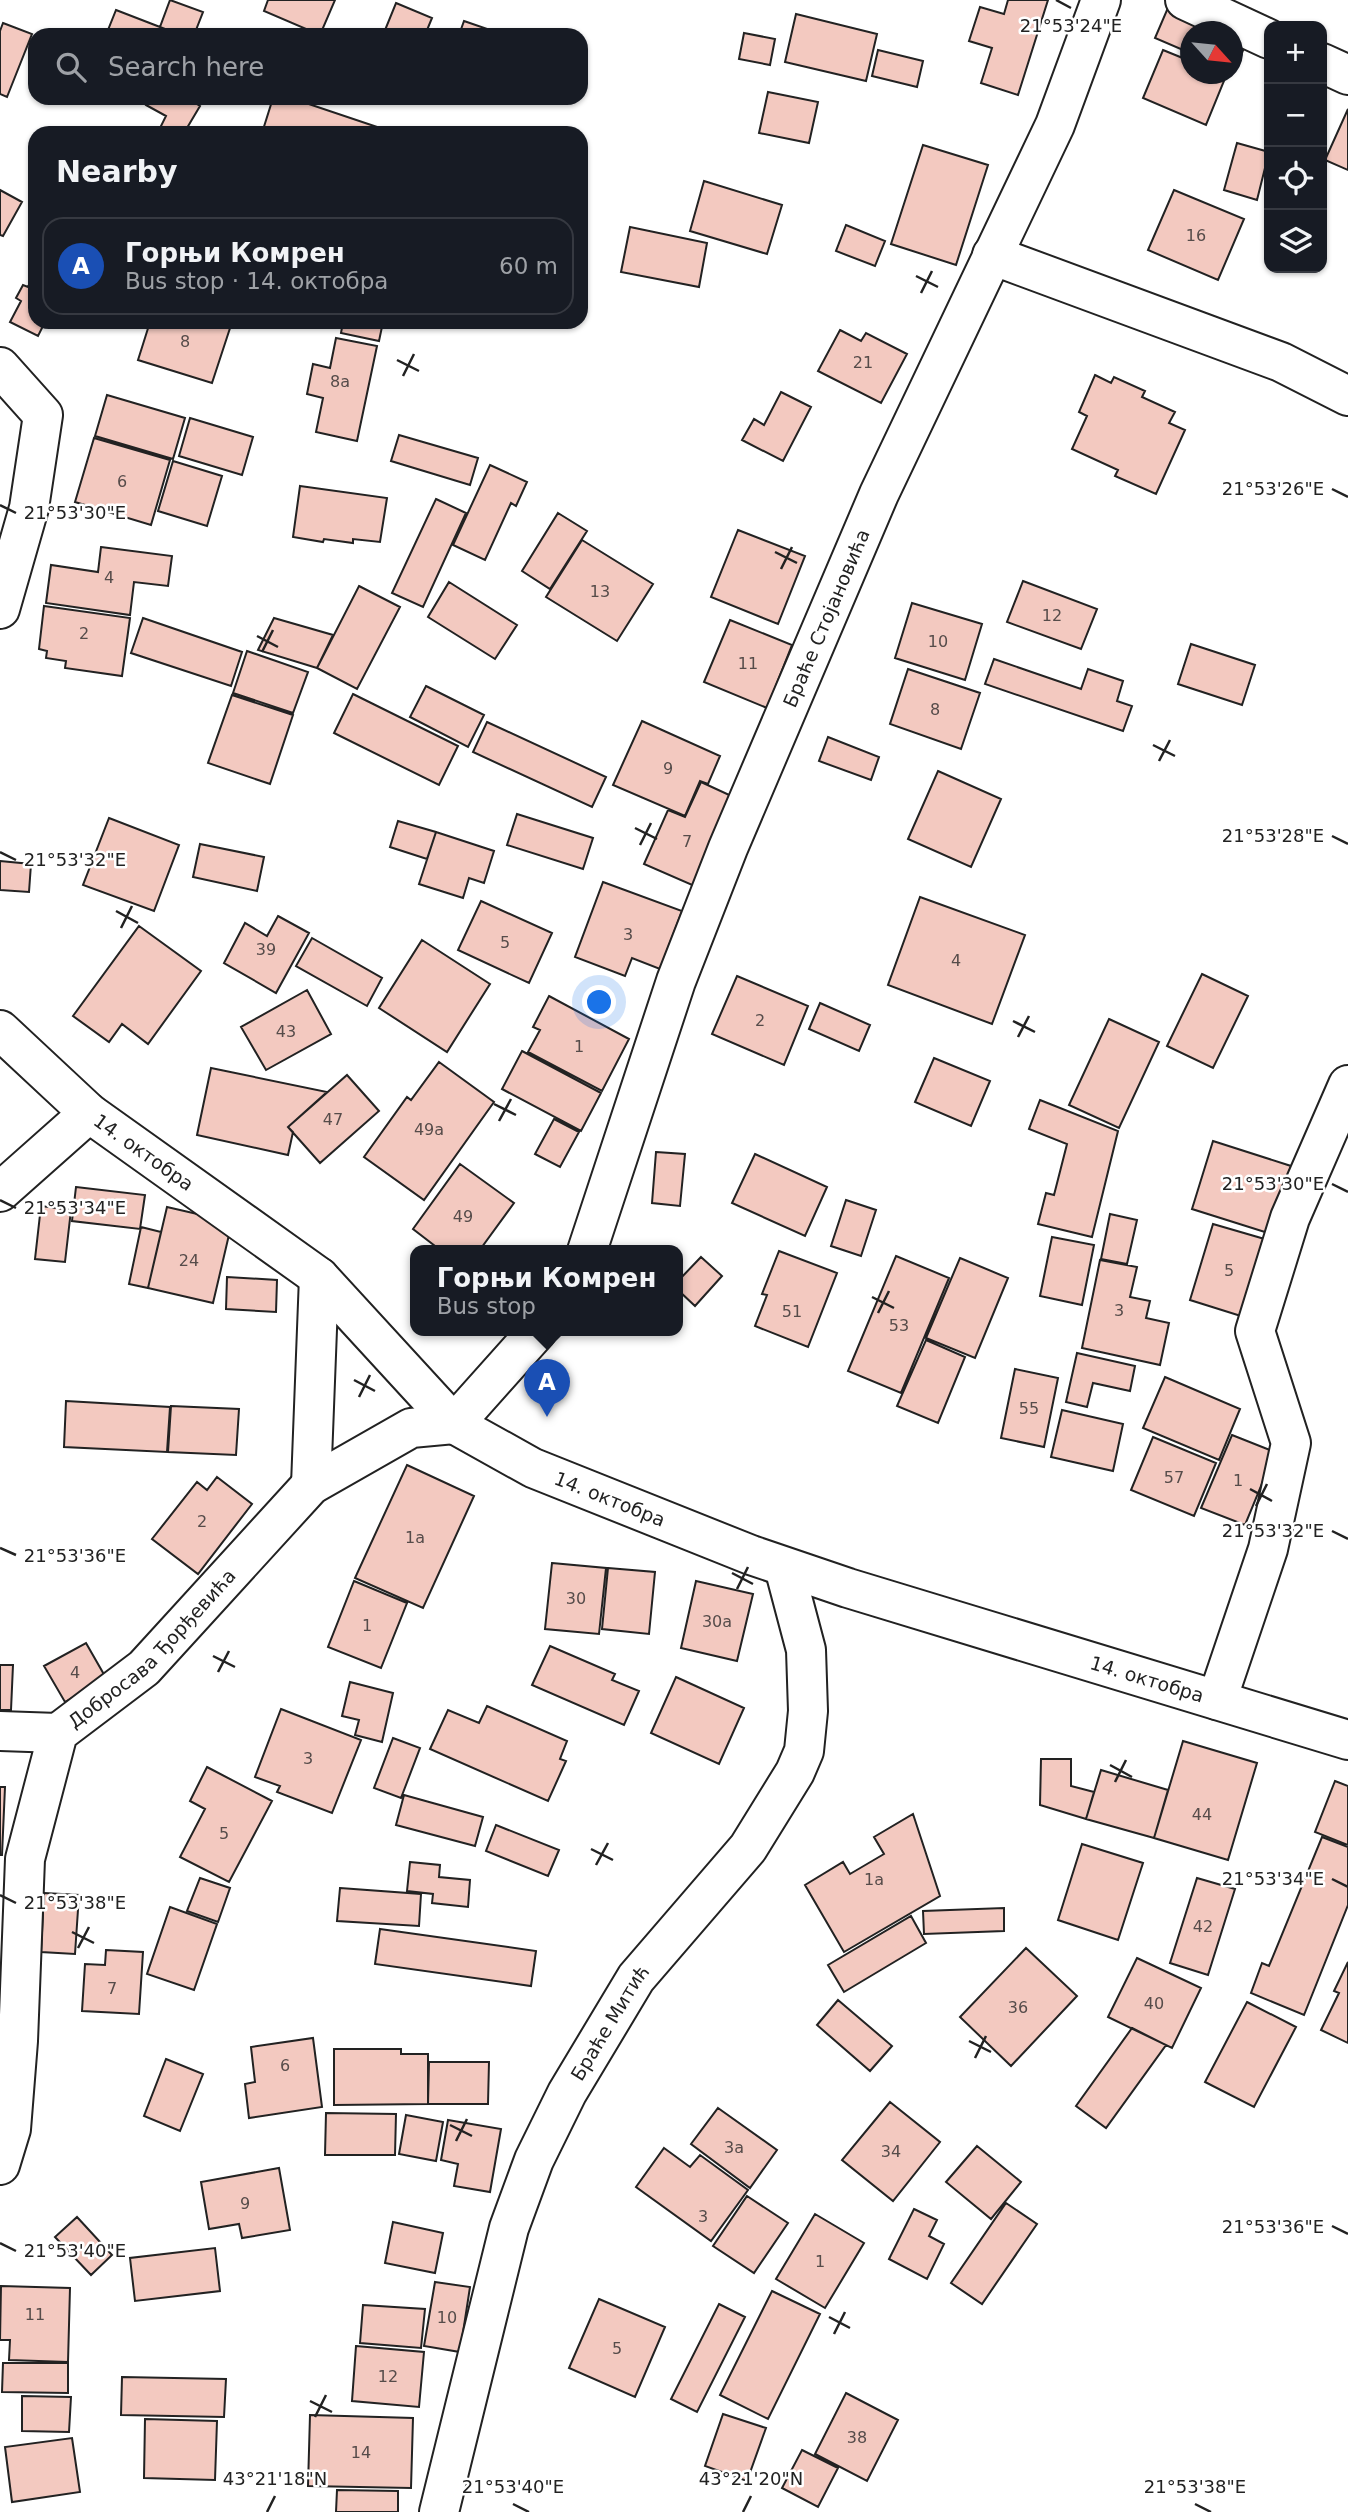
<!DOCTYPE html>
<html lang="en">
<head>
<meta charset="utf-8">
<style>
	body { margin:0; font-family:"DejaVu Sans",sans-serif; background:#20242c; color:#f1f3f6 }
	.controls { position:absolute; right:21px; top:21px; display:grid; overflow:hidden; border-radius:14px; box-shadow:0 2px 5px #0004 }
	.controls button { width:63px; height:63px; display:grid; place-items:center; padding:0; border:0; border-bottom:2px solid #363941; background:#171b24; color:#f1f3f6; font:35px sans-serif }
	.compass { position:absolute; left:1180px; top:21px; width:63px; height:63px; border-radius:50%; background:#171b24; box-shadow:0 2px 5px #0004; rotate:117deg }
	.you { position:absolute; left:600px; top:1003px; width:24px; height:24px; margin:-18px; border:5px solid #fff; border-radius:50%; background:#1a73e8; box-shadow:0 0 0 10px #1a73e833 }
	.badge { display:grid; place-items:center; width:46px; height:46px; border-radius:50%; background:#d93025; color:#fff; font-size:23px; font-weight:700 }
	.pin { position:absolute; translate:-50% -58px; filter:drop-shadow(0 2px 4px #0008) }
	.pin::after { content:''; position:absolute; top:37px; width:24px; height:21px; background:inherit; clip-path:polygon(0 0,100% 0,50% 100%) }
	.popup { position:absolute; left:410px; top:1245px; width:273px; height:91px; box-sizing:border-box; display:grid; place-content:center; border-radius:14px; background:#171b24; filter:drop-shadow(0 2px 5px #0005); font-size:23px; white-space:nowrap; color:#9ea1a6 }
	.popup b { font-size:26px; color:#f1f3f6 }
	.popup::after { content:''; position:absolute; left:50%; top:100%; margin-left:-14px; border:14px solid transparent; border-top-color:#171b24 }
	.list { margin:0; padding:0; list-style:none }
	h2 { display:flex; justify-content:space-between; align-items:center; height:91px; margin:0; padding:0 28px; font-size:30px }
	h2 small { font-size:23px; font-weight:400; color:#9ea1a6 }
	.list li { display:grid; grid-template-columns:46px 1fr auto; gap:21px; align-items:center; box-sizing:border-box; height:98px; margin:0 14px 14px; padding:0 14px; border:2px solid #363941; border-radius:21px }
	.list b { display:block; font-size:26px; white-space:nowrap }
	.list p { margin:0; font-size:23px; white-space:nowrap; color:#9ea1a6 }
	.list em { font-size:23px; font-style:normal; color:#9ea1a6 }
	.icon { flex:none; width:38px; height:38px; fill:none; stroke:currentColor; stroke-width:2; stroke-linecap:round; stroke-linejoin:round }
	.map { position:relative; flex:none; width:1348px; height:2512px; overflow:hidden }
	.search { position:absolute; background:#171b24; box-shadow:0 2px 5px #0004; left:28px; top:28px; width:560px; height:77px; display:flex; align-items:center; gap:18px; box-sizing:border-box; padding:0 24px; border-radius:21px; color:#9ea1a6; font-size:26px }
	.panel { position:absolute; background:#171b24; box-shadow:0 2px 5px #0004; left:28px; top:126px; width:560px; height:203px; border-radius:21px }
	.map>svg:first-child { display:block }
	.building { fill:#f3c9c0; stroke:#222; stroke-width:2 }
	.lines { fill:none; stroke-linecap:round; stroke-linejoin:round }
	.minor-casing { stroke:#222; stroke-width:42 }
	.minor { stroke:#fff; stroke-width:38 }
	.ticks { fill:none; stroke:#222; stroke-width:2.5 }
	.labels { text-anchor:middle; stroke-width:5; stroke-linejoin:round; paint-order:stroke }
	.number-label { font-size:16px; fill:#564c4a }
	.street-label { font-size:19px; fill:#222; stroke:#fff }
	.ticks-label { font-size:18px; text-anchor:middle; fill:#222; stroke:#fff; stroke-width:5; stroke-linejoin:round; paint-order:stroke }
</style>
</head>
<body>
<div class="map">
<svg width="1348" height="2512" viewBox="0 0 1348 2512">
	<rect width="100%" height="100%" fill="#fff"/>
	<path class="building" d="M170,0L203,12L194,35H180L160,27Z
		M268,0H335L320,35L264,11Z
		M1008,0H1048L1018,95L981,83L992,48L969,41L980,7L1004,14Z
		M396,3L432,18L425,35H383Z
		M1170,3L1249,36L1234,72L1232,32H1190V53L1155,38Z
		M116,10L160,27L180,35H106Z
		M796,14L877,34L866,81L785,62Z
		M464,21L499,33L498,35H459Z
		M3,23L32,34L7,97L0,94V31Z
		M744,33L775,39L770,65L739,59Z
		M878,50L923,61L917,87L872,76Z
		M1163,50L1190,61V74L1226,76L1206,125L1143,98Z
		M768,92L818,102L809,143L759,133Z
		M150,98H187L200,106L184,133H164L159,130L166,116L146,105Z
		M273,98H291L395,133H262Z
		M1348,109V170L1325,160Z
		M1237,143L1269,152L1257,200L1224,190Z
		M923,145L988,165L956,265L891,244Z
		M704,181L782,205L767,254L690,231Z
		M0,190L22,202L3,236L0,235Z
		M1174,190L1244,219L1218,280L1148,250Z
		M846,225L885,241L875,266L836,251Z
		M630,227L707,243L699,287L621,272Z
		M35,272V322H45L38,336L10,322L21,301L16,298L23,285L28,287Z
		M150,322H232L212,383L138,360Z
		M343,322H383L379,341L341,333Z
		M840,330L861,341L866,333L907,354L881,403L818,371Z
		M336,338L377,346L357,441L316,432L323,398L307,394L313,364L330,368Z
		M1095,375L1111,383L1114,377L1145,391L1142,397L1175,412L1169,423L1185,430L1156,494L1115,476L1118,470L1072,449L1087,416L1079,412Z
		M781,392L811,407L783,461L742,440L754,419L764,425Z
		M107,395L185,418L173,459L95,436Z
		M190,418L253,437L242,475L179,456Z
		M399,435L478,458L470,485L391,461Z
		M94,438L170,460L151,525L75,502Z
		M173,461L222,476L207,526L158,511Z
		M490,465L527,482L516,506L511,503L485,560L453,545Z
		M300,486L387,498L380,542L353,539V543L324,539L323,542L293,537Z
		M436,499L466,513L423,607L392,593Z
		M558,513L587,531L550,589L522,571Z
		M738,530L805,556L778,624L711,597Z
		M582,540L653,584L617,641L546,597Z
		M101,547L172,556L168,586L134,582L130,615L46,603L51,565L98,572Z
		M1023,581L1097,609L1081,649L1007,622Z
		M449,582L517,625L495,659L428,617Z
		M359,586L400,607L357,689L317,668Z
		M912,603L982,624L965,680L895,658Z
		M44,606L130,618L122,676L65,668L66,661L46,658L47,651L39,649Z
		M143,618L242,652L231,686L131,653Z
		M274,618L333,635L317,668L258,650Z
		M730,620L792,645L767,708L704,682Z
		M1191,644L1255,665L1242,705L1178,684Z
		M247,651L308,672L293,713L233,693Z
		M994,659L1081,689L1088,669L1123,681L1117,701L1132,706L1123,731L985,684Z
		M908,669L980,693L961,749L890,724Z
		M426,686L484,715L468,747L410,717Z
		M353,694L458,746L439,785L334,733Z
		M232,695L293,715L270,784L208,763Z
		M642,721L720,756L708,784L700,781L685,816L613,785Z
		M487,722L606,777L592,807L473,752Z
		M828,737L879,757L871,780L819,761Z
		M938,771L1001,799L971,867L908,839Z
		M701,782L738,799L699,888L644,864L668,810L685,817Z
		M517,814L593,838L583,869L507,845Z
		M109,818L179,845L154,911L83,885Z
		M398,821L436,832L427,859L390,847Z
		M436,832L494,851L484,883L469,878L463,898L419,884Z
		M200,844L264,857L257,891L193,877Z
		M0,861L31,864L29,892L0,890Z
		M603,882L682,911L660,969L632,958L625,976L575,957Z
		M920,897L1025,935L992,1024L888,985Z
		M481,901L552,933L529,983L458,950Z
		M278,916L309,933L276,993L224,963L245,923L267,936Z
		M139,926L201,971L148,1044L122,1024L109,1042L73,1016Z
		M312,938L382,978L367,1006L296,966Z
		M422,940L490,984L447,1052L379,1008Z
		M1202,974L1248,996L1213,1068L1167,1046Z
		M737,976L808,1006L784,1065L712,1034Z
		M307,990L331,1034L266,1070L241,1027Z
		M549,996L629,1039L602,1091L528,1052L540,1030L533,1027Z
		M820,1003L870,1025L859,1051L809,1029Z
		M1109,1019L1159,1042L1119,1128L1069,1105Z
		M522,1051L601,1093L581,1131L502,1089Z
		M934,1058L990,1081L971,1126L915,1102Z
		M439,1062L494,1102L424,1200L364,1157L407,1097L411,1100Z
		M211,1068L327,1092L288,1127L293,1132L288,1155L197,1135Z
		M347,1075L379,1111L320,1163L288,1127Z
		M1040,1100L1118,1131L1092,1237L1038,1224L1046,1193L1054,1195L1067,1144L1029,1129Z
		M554,1119L579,1132L560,1167L535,1154Z
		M1213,1141L1291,1166L1268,1233L1192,1209Z
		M656,1152L685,1154L680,1206L652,1203Z
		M755,1154L827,1187L805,1236L732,1203Z
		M460,1164L514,1203L479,1251H432L435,1246L413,1229Z
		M76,1187L145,1195L140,1229L72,1221Z
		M846,1200L876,1210L861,1256L831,1246Z
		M41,1206L71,1210L65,1262L35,1259Z
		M167,1207L232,1222L213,1303L148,1288Z
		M1110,1214L1137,1220L1127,1264L1101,1259Z
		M1213,1224L1268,1240L1244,1317L1190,1300Z
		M141,1227L161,1232L148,1288L129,1284Z
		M1052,1237L1094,1245L1082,1305L1040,1296Z
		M779,1251L837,1273L808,1347L755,1326L767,1295L762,1294Z
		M896,1256L949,1278L901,1393L848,1371Z
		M701,1257L722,1276L695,1306L678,1290V1281Z
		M960,1258L1008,1278L975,1358L926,1338Z
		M1100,1260L1137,1267L1130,1297L1150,1301L1146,1318L1169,1323L1160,1365L1082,1348Z
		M227,1277L277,1280L276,1312L226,1309Z
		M926,1340L965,1357L938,1423L897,1406Z
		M1077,1353L1135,1366L1130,1391L1093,1383L1087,1407L1066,1402Z
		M1015,1369L1058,1378L1044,1447L1001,1438Z
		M1165,1377L1240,1409L1219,1460L1143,1428Z
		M66,1401L170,1407L167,1452L64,1447Z
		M171,1406L239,1409L236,1455L168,1452Z
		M1062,1410L1123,1424L1113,1471L1051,1457Z
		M1232,1435L1275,1452L1245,1525L1201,1508Z
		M1153,1437L1216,1463L1194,1516L1131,1490Z
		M407,1465L474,1496L423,1608L355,1578Z
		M217,1477L252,1504L198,1574L152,1539L197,1482L207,1490Z
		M552,1563L606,1568L599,1634L545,1629Z
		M608,1568L655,1572L649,1634L602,1629Z
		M354,1581L407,1603L381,1668L328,1647Z
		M696,1581L753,1594L737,1661L681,1648Z
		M86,1643L106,1678L65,1702L44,1666Z
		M550,1646L615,1674L612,1680L639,1691L624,1725L532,1685Z
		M0,1665H13L11,1710H0Z
		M676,1677L744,1708L719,1764L651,1733Z
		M350,1682L393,1693L382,1742L355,1735L359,1720L342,1716Z
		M487,1706L567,1741L560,1759L566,1761L548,1801L430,1749L448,1710L479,1723Z
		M281,1709L361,1740L332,1813L277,1792L280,1786L255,1777Z
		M393,1738L420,1748L401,1798L374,1788Z
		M1183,1741L1257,1763L1228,1860L1154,1838Z
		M1041,1759H1071V1786L1094,1792L1086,1819L1040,1805Z
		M207,1767L272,1801L229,1882L180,1857L205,1809L190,1801Z
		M1101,1770L1168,1790L1154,1838L1086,1819Z
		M1335,1781L1348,1786V1845L1315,1832Z
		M0,1787H5L2,1855H0Z
		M404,1795L483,1817L475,1846L396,1825Z
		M913,1814L940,1896L844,1952L805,1885L843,1862L850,1874L884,1854L874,1837Z
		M496,1825L559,1850L548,1876L486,1851Z
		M1322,1837L1348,1847V1905L1304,2015L1251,1993L1262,1963L1269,1966Z
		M1082,1844L1143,1863L1118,1940L1058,1920Z
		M410,1862L440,1865L439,1877L470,1880L468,1907L432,1903L433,1894L407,1891Z
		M200,1878L230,1888L218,1922L187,1911Z
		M1197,1878L1235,1889L1208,1975L1170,1963Z
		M340,1888L421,1894L419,1926L337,1921Z
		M44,1893L79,1895L75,1954L41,1952Z
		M170,1907L217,1924L194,1990L147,1974Z
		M1004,1908V1931L924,1934L923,1911Z
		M911,1916L926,1943L844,1992L828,1965Z
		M380,1929L536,1951L531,1986L375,1964Z
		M1026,1948L1077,1996L1011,2066L960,2017Z
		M106,1950L143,1952L139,2014L82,2011L85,1964L105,1965Z
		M1137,1958L1201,1988L1172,2048L1108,2017Z
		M1348,1962V2043L1321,2030L1339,1993L1334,1991Z
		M838,2000L892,2046L870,2071L817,2025Z
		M1247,2002L1296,2027L1254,2107L1205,2082Z
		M1132,2028L1166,2045L1106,2128L1076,2106Z
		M313,2038L322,2107L249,2118L245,2084L255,2082L251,2047Z
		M334,2049H401V2054H428V2104L334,2105Z
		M166,2059L203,2074L180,2131L144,2116Z
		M429,2062H489L488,2104H428Z
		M890,2102L940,2142L893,2201L842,2160Z
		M718,2108L777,2150L750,2188L691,2144Z
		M326,2113L396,2114L395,2155H325Z
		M406,2115L443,2122L436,2161L399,2154Z
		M448,2120L501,2129L490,2192L454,2186L458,2164L441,2160Z
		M977,2146L1021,2182L991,2219L946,2182Z
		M664,2148L690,2167L700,2155L748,2190L711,2241L636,2187Z
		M279,2168L290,2230L242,2238L239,2224L209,2229L201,2182Z
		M747,2196L788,2223L754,2273L713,2246Z
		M1006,2203L1037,2224L982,2304L951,2283Z
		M914,2209L937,2220L929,2236L944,2244L927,2279L889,2259Z
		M815,2214L864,2243L825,2308L776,2279Z
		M77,2217L112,2255L91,2275L55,2237Z
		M393,2222L443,2233L435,2273L385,2263Z
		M215,2248L220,2291L135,2301L130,2258Z
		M435,2282L470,2287L460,2352L424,2346Z
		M1,2286L70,2288L68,2362L9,2360L10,2340H0Z
		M772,2291L820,2314L768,2419L720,2395Z
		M599,2299L665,2327L635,2397L569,2368Z
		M719,2304L745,2317L697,2412L671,2399Z
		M363,2305L425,2309L421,2348L360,2343Z
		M356,2346L424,2352L419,2407L352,2401Z
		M3,2363H68V2393L2,2392Z
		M122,2377L226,2379L224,2417L121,2415Z
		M846,2393L898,2420L867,2481L815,2454Z
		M22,2396L71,2397L69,2432L22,2431Z
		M723,2414L766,2428L747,2481L705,2466Z
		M310,2415L413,2418L411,2488L308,2486Z
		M145,2419L217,2421L215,2480L144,2478Z
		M72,2438L80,2492L12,2502L5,2447Z
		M802,2450L838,2468L818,2507L782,2488Z
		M337,2490L398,2491V2512H336Z"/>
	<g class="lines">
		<defs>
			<g id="minor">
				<path d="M1185,0L1269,39"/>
				<path d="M1322,63L1348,75"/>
				<path d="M992,255L1281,362L1348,396"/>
				<path d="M0,367L43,415L29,508L0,609"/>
				<path id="s1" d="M0,1030L89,1113L319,1277L454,1424L533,1468L751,1555L848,1588L1348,1740"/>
				<path d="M0,1192L89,1113"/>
				<path id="s2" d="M587,1251L676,981L728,848L879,494L1055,125L1101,0"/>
				<path d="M454,1424L537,1331"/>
				<path d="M311,1485L319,1277"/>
				<path d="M1217,1700L1268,1549L1291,1443L1255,1331L1290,1218L1348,1085"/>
				<path d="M0,1731L58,1733"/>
				<path id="s3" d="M0,2165L11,2129L18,2041L25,1859L58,1733L144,1668L311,1485L411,1428L454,1424"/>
				<path id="s4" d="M439,2512L509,2228L534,2160L567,2093L636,1978L748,1848L795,1772L804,1751L808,1711L806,1650L784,1567"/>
			</g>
		</defs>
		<use href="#minor" class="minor-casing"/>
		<use href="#minor" class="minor"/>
	</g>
	<path class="ticks" d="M1056,0L1071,8M916,276L938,287M921,293L932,271M397,360L419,371M403,376L414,354M1332,489L1348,497M0,505L16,513M775,552L797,563M781,569L792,547M257,636L278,647M262,652L273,630M1153,745L1175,756M1159,761L1170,740M635,828L657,839M1332,836L1348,844M640,845L651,823M0,852L16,860M116,911L138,923M121,928L132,906M1013,1021L1035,1032M1018,1037L1029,1016M494,1104L516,1115M499,1121L511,1099M1332,1184L1348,1192M0,1200L16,1208M872,1297L894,1308M878,1313L889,1291M354,1380L375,1391M359,1397L370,1375M1250,1489L1272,1501M1256,1506L1267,1484M1332,1531L1348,1539M0,1548L16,1555M732,1573L753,1584M737,1589L748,1567M213,1656L235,1667M218,1672L229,1651M1110,1765L1132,1777M1115,1782L1126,1760M591,1849L613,1860M596,1865L608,1843M1332,1879L1348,1887M0,1895L16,1903M72,1932L94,1943M78,1948L89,1927M969,2041L991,2052M975,2058L986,2036M450,2125L472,2136M456,2141L467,2119M1332,2226L1348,2234M0,2243L16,2251M829,2317L850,2328M834,2334L845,2312M310,2401L332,2412M315,2417L326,2395M513,2504L529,2512M1195,2504L1211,2512M267,2512L275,2496M743,2512L751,2496"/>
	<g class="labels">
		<g class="number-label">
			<text x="1196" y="241">16</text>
			<text x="185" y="347">8</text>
			<text x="863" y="368">21</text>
			<text x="340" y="387">8a</text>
			<text x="122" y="487">6</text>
			<text x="109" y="583">4</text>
			<text x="600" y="597">13</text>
			<text x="1052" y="621">12</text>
			<text x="84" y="639">2</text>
			<text x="938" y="647">10</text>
			<text x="748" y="669">11</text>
			<text x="935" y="715">8</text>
			<text x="668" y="774">9</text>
			<text x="687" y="847">7</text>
			<text x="628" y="940">3</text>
			<text x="505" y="948">5</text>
			<text x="266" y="955">39</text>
			<text x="956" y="966">4</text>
			<text x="760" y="1026">2</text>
			<text x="286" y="1037">43</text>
			<text x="579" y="1052">1</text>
			<text x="333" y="1125">47</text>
			<text x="429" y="1135">49a</text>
			<text x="463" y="1222">49</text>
			<text x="189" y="1266">24</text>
			<text x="1229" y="1276">5</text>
			<text x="1119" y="1316">3</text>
			<text x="792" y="1317">51</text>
			<text x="899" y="1331">53</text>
			<text x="1029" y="1414">55</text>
			<text x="1174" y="1483">57</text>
			<text x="1238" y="1486">1</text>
			<text x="202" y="1527">2</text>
			<text x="415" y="1543">1a</text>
			<text x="576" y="1604">30</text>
			<text x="717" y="1627">30a</text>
			<text x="367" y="1631">1</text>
			<text x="75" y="1678">4</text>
			<text x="308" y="1764">3</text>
			<text x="1202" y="1820">44</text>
			<text x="224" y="1839">5</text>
			<text x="874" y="1885">1a</text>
			<text x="1203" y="1932">42</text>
			<text x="112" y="1994">7</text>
			<text x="1154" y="2009">40</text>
			<text x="1018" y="2013">36</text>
			<text x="285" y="2071">6</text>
			<text x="734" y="2153">3a</text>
			<text x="891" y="2157">34</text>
			<text x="245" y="2209">9</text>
			<text x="703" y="2222">3</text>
			<text x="820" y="2267">1</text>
			<text x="35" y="2320">11</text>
			<text x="447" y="2323">10</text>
			<text x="617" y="2354">5</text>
			<text x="388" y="2382">12</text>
			<text x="857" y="2443">38</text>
			<text x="361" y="2458">14</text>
		</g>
		<g class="street-label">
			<text dy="7" stroke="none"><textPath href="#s2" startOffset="677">Браће Стојановића</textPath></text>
			<text dy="7" stroke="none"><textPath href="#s1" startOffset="189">14. октобра</textPath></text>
			<text dy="7" stroke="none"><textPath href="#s1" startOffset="777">14. октобра</textPath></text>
			<text dy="7" stroke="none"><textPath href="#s3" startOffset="565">Добросава Ђорђевића</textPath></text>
			<text dy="7" stroke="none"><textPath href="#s1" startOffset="1344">14. октобра</textPath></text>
			<text dy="7" stroke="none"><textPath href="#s4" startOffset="522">Браће Митић</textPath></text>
		</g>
	</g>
	<g class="ticks-label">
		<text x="1071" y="32">21°53'24"E</text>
		<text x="1273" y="495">21°53'26"E</text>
		<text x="75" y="519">21°53'30"E</text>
		<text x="1273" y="842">21°53'28"E</text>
		<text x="75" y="866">21°53'32"E</text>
		<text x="1273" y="1190">21°53'30"E</text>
		<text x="75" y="1214">21°53'34"E</text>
		<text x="1273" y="1537">21°53'32"E</text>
		<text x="75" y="1562">21°53'36"E</text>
		<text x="1273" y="1885">21°53'34"E</text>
		<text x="75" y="1909">21°53'38"E</text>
		<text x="1273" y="2233">21°53'36"E</text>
		<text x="75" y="2257">21°53'40"E</text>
		<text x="275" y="2485">43°21'18"N</text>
		<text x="751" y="2485">43°21'20"N</text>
		<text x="513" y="2493">21°53'40"E</text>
		<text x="1195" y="2493">21°53'38"E</text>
	</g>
</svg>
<div class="controls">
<button>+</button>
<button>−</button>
<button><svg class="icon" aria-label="locate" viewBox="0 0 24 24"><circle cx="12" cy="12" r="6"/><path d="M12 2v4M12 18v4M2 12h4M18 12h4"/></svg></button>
<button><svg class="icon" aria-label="layers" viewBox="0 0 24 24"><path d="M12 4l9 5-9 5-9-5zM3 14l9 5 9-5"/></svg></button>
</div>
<svg class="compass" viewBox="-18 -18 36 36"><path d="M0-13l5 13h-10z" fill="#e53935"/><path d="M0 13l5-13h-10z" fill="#9ea1a6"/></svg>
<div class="you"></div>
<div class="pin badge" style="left:547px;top:1417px;background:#1a4fb4">A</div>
<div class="popup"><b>Горњи Комрен</b>Bus stop</div>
<div class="search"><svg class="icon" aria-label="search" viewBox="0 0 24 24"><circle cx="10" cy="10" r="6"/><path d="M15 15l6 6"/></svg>Search here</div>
<section class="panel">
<h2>Nearby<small></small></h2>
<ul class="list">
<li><span class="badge" style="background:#1a4fb4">A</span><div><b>Горњи Комрен</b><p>Bus stop · 14. октобра</p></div><em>60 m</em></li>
</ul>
</section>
</div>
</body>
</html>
